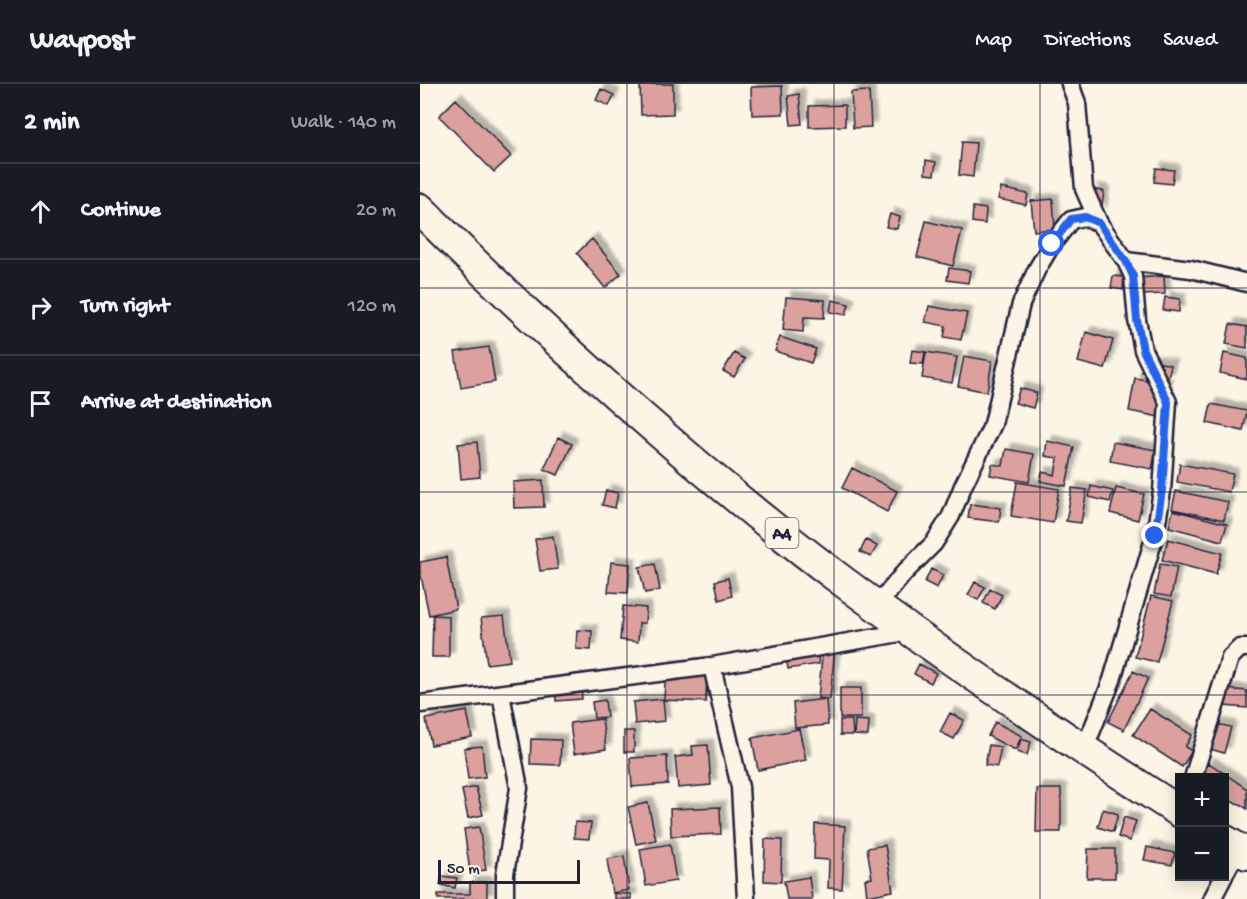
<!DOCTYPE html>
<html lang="en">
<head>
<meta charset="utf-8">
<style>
	body { margin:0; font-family:"Gochi Hand",sans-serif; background:#20242c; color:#f1f3f6 }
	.controls { position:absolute; right:18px; bottom:18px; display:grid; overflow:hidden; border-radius:0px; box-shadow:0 3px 15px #0003 }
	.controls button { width:54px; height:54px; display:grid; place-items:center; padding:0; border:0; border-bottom:2px solid #363941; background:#171b24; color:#f1f3f6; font:30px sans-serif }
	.scale { position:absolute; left:18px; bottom:15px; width:142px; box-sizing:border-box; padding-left:6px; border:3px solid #22223b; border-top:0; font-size:16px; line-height:21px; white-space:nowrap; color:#22223b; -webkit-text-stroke:4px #fcf5e5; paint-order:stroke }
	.stop { position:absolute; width:18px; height:18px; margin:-14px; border:4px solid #2563eb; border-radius:50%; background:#fff }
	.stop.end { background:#2563eb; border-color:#fff; box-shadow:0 2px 6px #0008 }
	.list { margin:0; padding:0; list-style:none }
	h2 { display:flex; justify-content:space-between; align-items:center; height:78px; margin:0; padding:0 24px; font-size:26px }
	h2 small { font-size:20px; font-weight:400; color:#9ea1a6 }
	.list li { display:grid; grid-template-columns:39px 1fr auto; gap:18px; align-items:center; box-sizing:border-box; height:96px; padding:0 24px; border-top:2px solid #363941 }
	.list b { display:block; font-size:22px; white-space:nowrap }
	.list em { font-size:20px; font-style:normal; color:#9ea1a6 }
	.icon { flex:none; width:33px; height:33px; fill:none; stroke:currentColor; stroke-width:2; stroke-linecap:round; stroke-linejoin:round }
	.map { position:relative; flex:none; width:827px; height:815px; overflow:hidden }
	header { display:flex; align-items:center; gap:36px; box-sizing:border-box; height:84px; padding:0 30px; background:#171b24; border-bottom:2px solid #363941 }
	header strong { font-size:28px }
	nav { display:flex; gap:33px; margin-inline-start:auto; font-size:21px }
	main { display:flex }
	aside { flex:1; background:#171b24 }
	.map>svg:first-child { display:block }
	.building { fill:#dca19e; stroke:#22223b; stroke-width:1.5; filter:url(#shadow) }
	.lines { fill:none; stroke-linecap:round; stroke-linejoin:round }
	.street-casing { stroke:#22223b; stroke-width:21 }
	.highway-casing { stroke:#22223b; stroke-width:34 }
	.street { stroke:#fcf5e5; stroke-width:16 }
	.highway { stroke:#fcf5e5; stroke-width:30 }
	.route { stroke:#2563eb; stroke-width:8 }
	.grid { fill:none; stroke:#22223b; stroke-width:1.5; stroke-opacity:0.55 }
	.labels { text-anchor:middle; stroke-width:4.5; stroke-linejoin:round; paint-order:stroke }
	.shield { fill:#fcf5e5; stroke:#63616e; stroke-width:1.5 }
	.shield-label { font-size:18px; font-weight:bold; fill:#22223b }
</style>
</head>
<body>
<header>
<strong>Waypost</strong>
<nav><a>Map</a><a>Directions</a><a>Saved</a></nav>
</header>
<main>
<aside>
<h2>2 min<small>Walk · 140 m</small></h2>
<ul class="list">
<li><svg class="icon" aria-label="ahead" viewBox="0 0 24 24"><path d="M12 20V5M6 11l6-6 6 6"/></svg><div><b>Continue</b></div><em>20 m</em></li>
<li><svg class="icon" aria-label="right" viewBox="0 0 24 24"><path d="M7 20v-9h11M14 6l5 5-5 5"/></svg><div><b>Turn right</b></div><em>120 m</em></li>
<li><svg class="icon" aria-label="arrive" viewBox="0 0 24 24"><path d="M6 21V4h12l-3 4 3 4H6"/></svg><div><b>Arrive at destination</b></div></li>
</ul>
</aside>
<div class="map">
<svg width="827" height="815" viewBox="0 0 827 815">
	<defs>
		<filter id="shadow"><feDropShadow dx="5.5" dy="-5.5" stdDeviation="1.5" flood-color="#0004"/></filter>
	</defs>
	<rect width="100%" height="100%" fill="#fcf5e5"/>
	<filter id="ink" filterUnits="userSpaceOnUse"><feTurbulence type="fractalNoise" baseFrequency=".0167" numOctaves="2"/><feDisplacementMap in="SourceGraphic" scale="12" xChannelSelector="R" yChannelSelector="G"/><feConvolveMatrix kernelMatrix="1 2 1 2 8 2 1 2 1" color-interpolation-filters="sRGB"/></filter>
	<g filter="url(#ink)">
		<path class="building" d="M220,0H253V30L221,31Z
			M362,2L363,30L332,31L331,3Z
			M181,5L194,11L189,22L176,16Z
			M449,7L451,43L433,44L431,8Z
			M379,10L382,40L371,41L368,12Z
			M36,15L91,72L74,88L19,32Z
			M425,21V42L389,43V22Z
			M542,58L556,59L553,93L539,91Z
			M506,76L516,78L514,91L505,90Z
			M736,84L754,86L752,100L734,98Z
			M581,104L608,110L606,121L578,115Z
			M672,105L684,107L681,129Z
			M633,115L635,145L614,147L611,117Z
			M553,123L566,125L565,140L552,138Z
			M470,130L480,133L477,145L466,143Z
			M506,137L542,146L533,182L497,173Z
			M172,155L201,190L185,204L157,169Z
			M529,184L550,187L548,199L527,196Z
			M693,192L704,193L703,206L691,204Z
			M744,192L745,210L720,211L719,194Z
			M366,213L405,216L404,234L384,233L383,248L363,246Z
			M745,213L760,215L759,228L743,226Z
			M412,216L429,220L426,231L410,228Z
			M509,222L547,229L541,256L524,253L526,242L505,238Z
			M810,240L827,243V264L806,260Z
			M666,248L693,256L685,285L658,278Z
			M360,253L396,265L391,279L355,267Z
			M69,263L75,298L41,304L35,268Z
			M492,266L505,268L503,280L490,279Z
			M506,268L537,273L532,299L502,294Z
			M314,269L325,275L314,293L303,287Z
			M804,269L827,274V295L800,289Z
			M544,272L572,277L567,308L538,302Z
			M724,275L751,281L748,294L721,288Z
			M715,294L747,300L740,333L709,327Z
			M600,304L617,309L613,324L595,319Z
			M791,320L827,327L823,347L787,339Z
			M138,353L152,360L138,391L124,385Z
			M627,357L654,363L646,402L620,397L622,388L635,391L638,374L625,372Z
			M57,358L60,393L41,395L38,360Z
			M693,358L736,366L732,385L690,377Z
			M586,365L614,370L609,398L570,391L572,380L583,382Z
			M760,380L813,390L809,408L757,398Z
			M432,384L477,407L467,428L422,404Z
			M123,396L124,423L94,424L93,398Z
			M597,398L639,405L633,439L591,432Z
			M671,402L693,407L690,418L669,413Z
			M652,404L667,406L661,439L646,437Z
			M696,404L724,410L718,436L690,429Z
			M186,406L198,409L195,424L182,421Z
			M756,407L808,418L804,436L752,425Z
			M550,420L581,424L579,438L548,434Z
			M753,426L807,440L802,457L749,443Z
			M133,452L138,485L120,487L115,455Z
			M748,455L802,469L796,490L742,476Z
			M446,456L457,462L451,473L440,468Z
			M26,473L36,525L9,531L0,487V478Z
			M191,478L210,480L208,509L188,508Z
			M235,480L240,506L225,509L219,483Z
			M740,480L757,483L751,513L734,510Z
			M511,485L523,491L517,504L505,498Z
			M308,494L312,512L299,516L295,497Z
			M555,498L565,503L558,516L548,511Z
			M570,505L582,511L575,525L563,519Z
			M731,512L753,517L737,578L715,573Z
			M203,522L226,524L225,539H219L218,558L200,556Z
			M13,531L29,532V573H12Z
			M84,532L90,577L67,580L61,534Z
			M157,546L172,547L171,566L156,565Z
			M396,560L399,580L368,585L365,565Z
			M403,563L415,564L410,615L398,614Z
			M499,580L516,589L511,599L494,590Z
			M246,582L287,583L286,618L244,616Z
			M713,587L728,594L704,646L688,638Z
			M161,602L162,615L136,617L135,604Z
			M420,604H441V634H420Z
			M806,605L827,607V624L804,622Z
			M243,615L245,637L215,640L213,618Z
			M406,615L408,641L375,644L373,619Z
			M185,616L187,633L174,634L172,618Z
			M730,625L772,651L765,663L772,667L762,683L713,651Z
			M47,627L52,653L11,661L6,635Z
			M530,629L544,636L534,655L520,648Z
			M182,635L186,665L154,670L150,639Z
			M420,636H432L433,651H420Z
			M435,636L449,637L448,652L434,651Z
			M575,638L602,652L595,666L568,652Z
			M797,640L811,643L804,669L790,665Z
			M379,645L386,676L338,686L332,654Z
			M204,647H214V668H204Z
			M111,655L141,656L140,681L110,680Z
			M601,655L611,658L607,671L597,668Z
			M288,661L291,701L258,704L255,673L273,671L272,662Z
			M569,661L581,663L577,683L565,681Z
			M62,662L65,693L48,695L44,664Z
			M247,672L248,700L212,703L210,674Z
			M789,679L827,705V725L820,720L804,716V694H780Z
			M56,703L63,731L48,734L42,706Z
			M617,705H641V748H616Z
			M228,719L236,756L216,760L208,723Z
			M300,723L301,750L251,752L250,725Z
			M683,725L698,730L693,748L678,743Z
			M704,733L716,737L710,757L698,753Z
			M155,738L171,739L169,755L154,754Z
			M395,740L425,742L422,805L408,804L409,776L394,775Z
			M59,743L66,786L50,788L44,745Z
			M345,755L362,756L361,798L344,797Z
			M250,760L256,797L226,802L220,765Z
			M465,761L473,807L447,812L445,795L452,794L447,764Z
			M727,763L755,769L752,781L724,776Z
			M668,765H695V794H667Z
			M204,772L209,806L192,809L187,775Z
			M22,792L37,794L35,804L20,801Z
			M389,793L392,815H367L364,797Z
			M50,798H67V815H18V810H50Z
			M194,809L211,810V815H194Z"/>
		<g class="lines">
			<defs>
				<path id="street" d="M650,0L657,19L664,105L679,139
					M457,522L484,489L514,459L531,432L543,402L573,340L601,220L617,185L632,160L651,136L665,133L679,139L706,177L771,185L827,199
					M292,582L320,703L326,815
					M81,610L99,704L85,790V815
					M0,620L292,582L491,547
					M664,666L692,596L735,451L742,407L748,318L723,266L717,236L713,192L706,177
					M773,694L810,574L820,564H827
					M804,791L818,765
					M792,815L804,792"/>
				<path id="highway" d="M0,125C48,174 98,221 148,267C236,347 326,425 421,496C531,578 644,654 760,728
					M804,756L827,770"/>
			</defs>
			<use href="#street" class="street-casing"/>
			<use href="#highway" class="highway-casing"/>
			<use href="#street" class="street"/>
			<use href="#highway" class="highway"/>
		</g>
	</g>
	<g class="lines" filter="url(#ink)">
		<path class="route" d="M632,160L651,135L665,133L679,139L706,177L713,192L717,236L723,266L748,318L742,406L735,452"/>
	</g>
	<path class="grid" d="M207,0V815M414,0V815M620,0V815M0,204H827M0,408H827M0,611H827"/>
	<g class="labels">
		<rect class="shield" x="345.5" y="434" width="33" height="30" rx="4.5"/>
		<g class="shield-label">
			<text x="362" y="455">A4</text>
		</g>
	</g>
</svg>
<div class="controls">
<button>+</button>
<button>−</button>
</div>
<div class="scale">50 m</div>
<div class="stop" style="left:632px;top:160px"></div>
<div class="stop end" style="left:735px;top:452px"></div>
</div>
</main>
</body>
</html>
